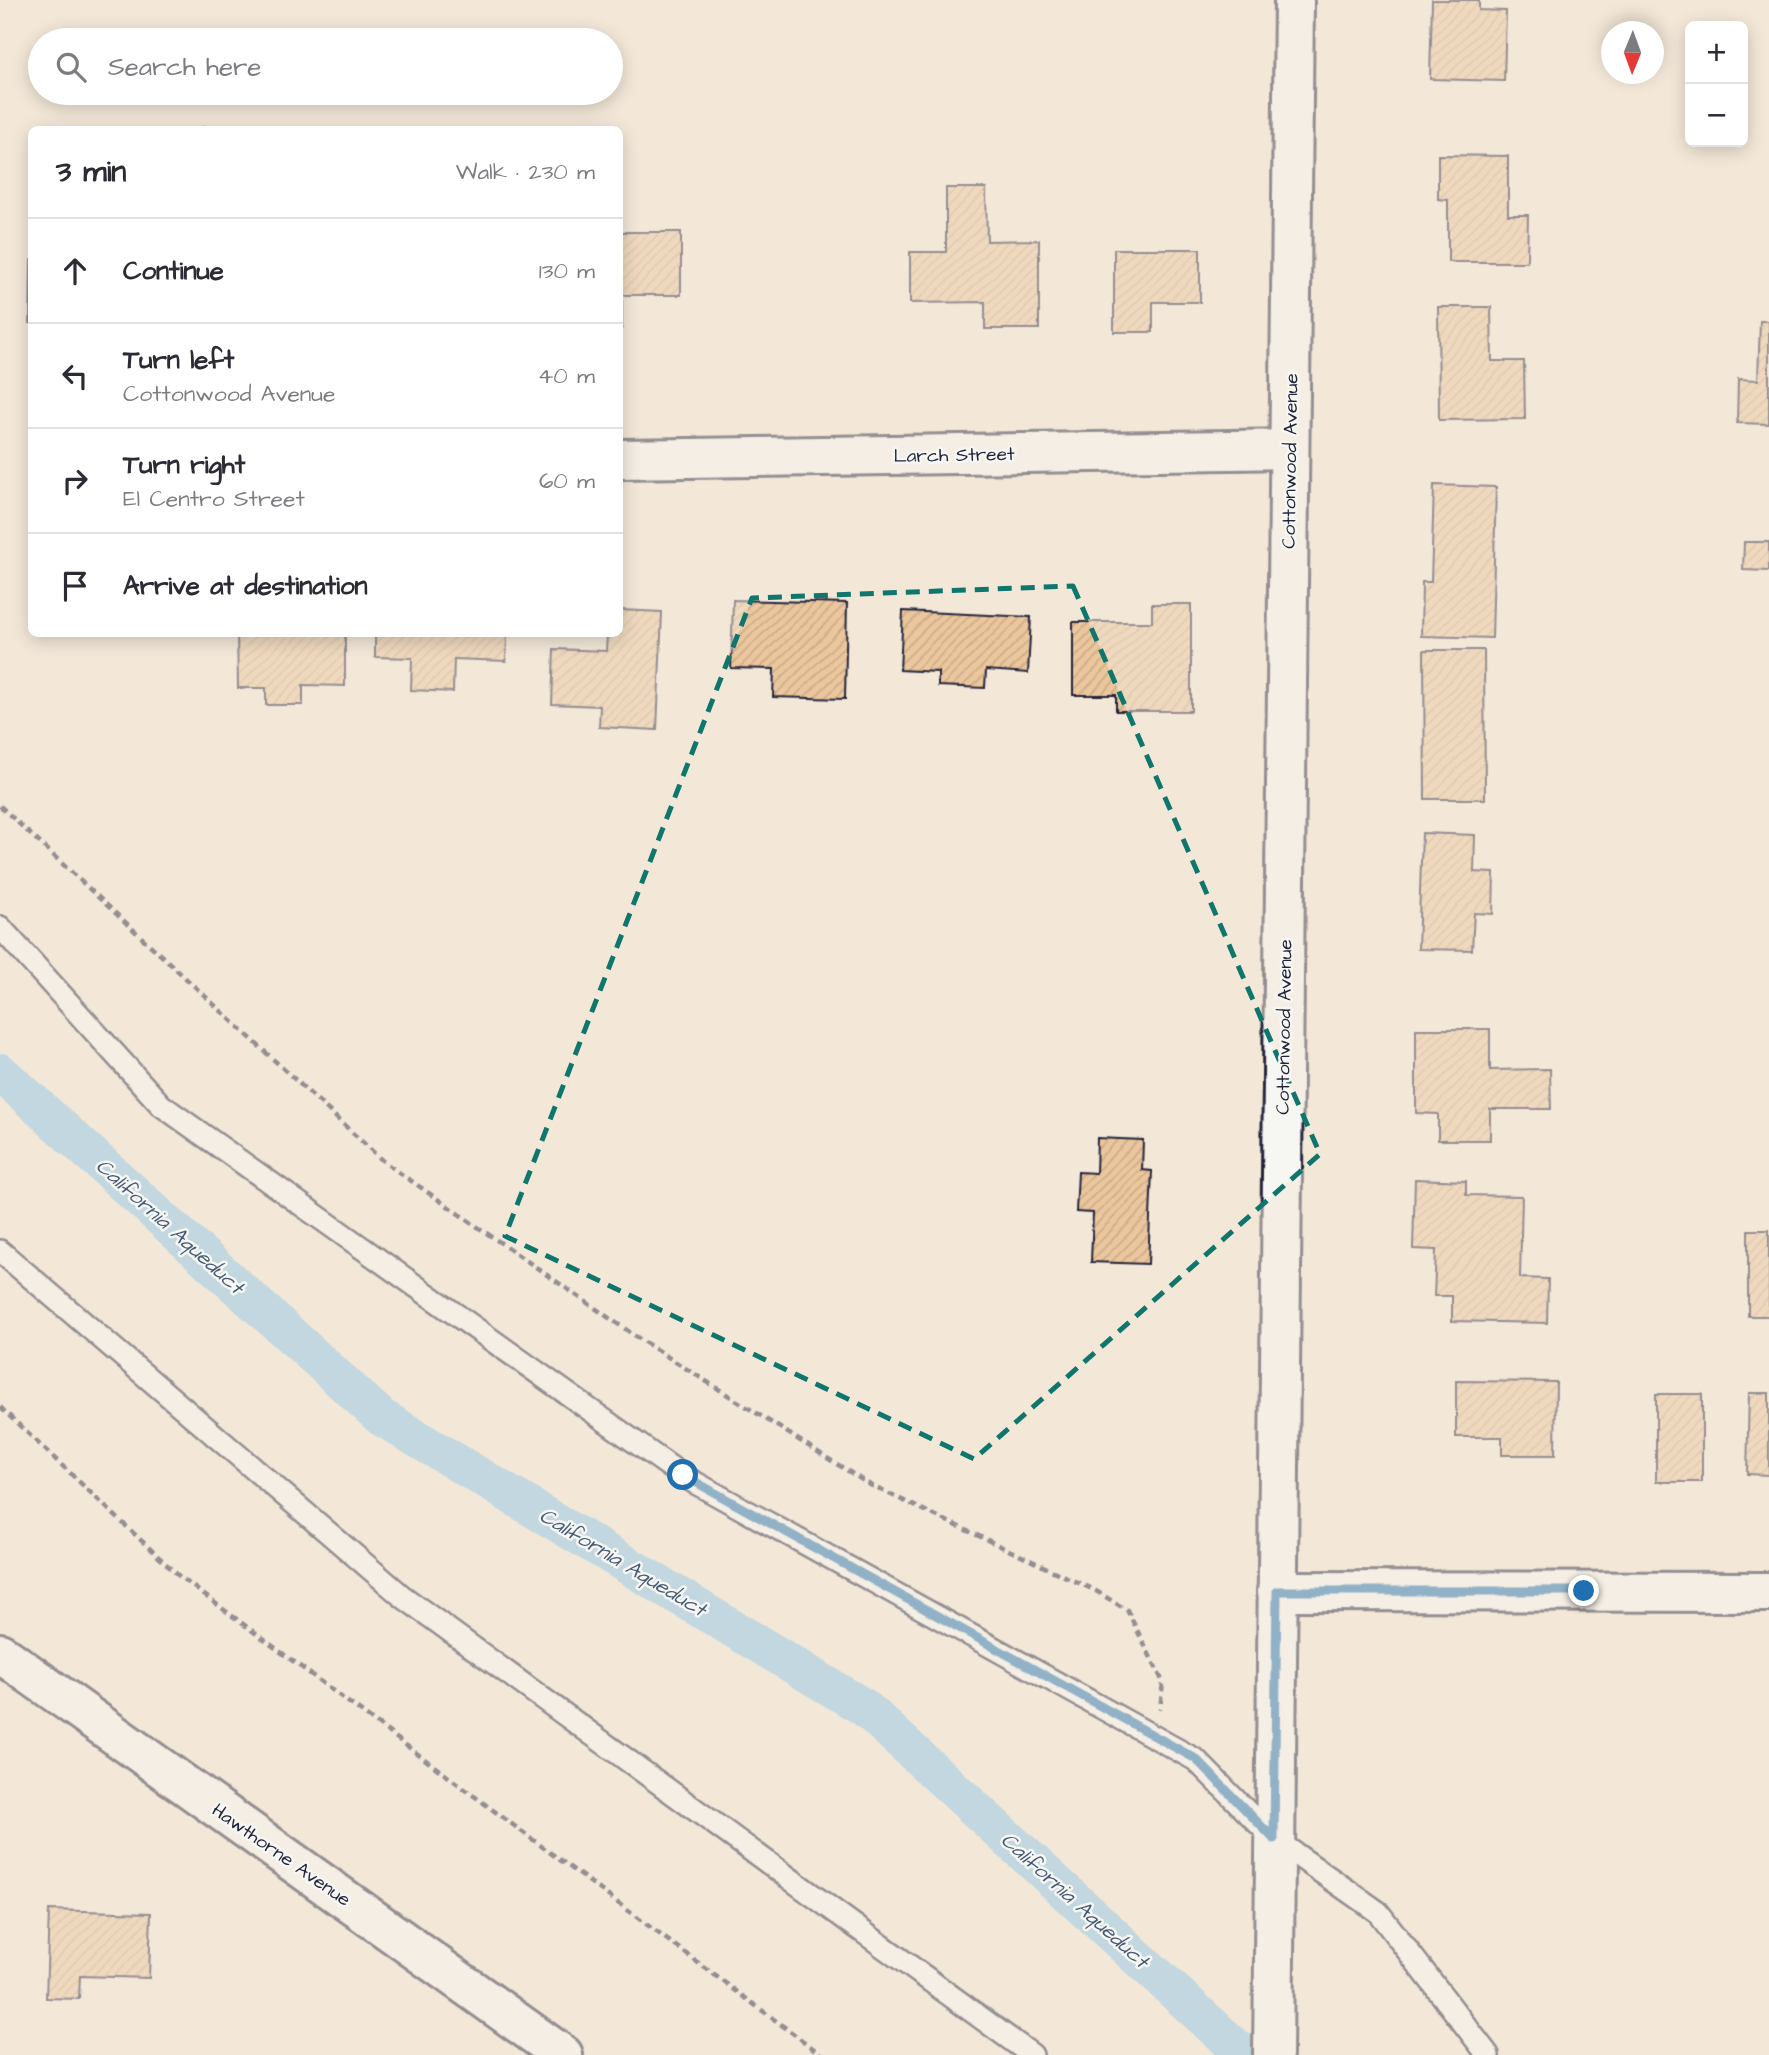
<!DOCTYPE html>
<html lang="en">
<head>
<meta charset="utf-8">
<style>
	body { margin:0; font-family:"Architects Daughter",sans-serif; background:#f2f2f3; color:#2b2b33 }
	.controls { position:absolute; right:21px; top:21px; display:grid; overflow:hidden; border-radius:10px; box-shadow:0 4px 18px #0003 }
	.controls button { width:63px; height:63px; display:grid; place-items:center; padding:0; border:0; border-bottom:2px solid #e1e1e2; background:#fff; color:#2b2b33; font:35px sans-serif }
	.compass { position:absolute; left:1601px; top:21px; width:63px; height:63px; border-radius:50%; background:#fff; box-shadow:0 4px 18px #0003; rotate:181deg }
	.stop { position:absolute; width:21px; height:21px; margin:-16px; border:5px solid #1f6fb2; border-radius:50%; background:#fff }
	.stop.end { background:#1f6fb2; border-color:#fff; box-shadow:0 2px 7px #0008 }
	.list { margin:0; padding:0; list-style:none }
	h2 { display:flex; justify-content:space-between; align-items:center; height:91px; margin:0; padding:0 28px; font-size:30px }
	h2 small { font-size:23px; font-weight:400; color:#7c7c81 }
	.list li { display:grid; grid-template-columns:46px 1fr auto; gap:21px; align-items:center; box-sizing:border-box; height:105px; padding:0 28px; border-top:2px solid #e1e1e2 }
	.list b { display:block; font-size:26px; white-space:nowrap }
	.list p { margin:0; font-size:23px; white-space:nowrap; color:#7c7c81 }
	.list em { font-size:23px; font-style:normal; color:#7c7c81 }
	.icon { flex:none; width:38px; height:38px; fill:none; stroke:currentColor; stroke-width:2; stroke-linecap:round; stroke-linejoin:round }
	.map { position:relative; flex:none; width:1769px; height:2055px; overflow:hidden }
	.search { position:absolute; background:#fff; box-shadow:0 4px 18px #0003; left:28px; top:28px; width:595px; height:77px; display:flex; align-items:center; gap:18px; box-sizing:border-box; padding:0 24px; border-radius:38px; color:#7c7c81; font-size:26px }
	.panel { position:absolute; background:#fff; box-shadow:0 4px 18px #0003; left:28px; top:126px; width:595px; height:511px; border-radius:10px }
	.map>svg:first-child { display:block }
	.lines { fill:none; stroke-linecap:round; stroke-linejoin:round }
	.canal { stroke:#87c3e6; stroke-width:38 }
	.building { fill:url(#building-hatch); stroke:#22223b; stroke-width:2 }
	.service-casing { stroke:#22223b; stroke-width:26 }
	.minor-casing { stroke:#22223b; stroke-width:44 }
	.tertiary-casing { stroke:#22223b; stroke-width:44 }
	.path { stroke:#22223b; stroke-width:4.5; stroke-dasharray:7 5; stroke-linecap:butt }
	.service { stroke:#f6f6f2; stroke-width:21 }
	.minor { stroke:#f6f6f2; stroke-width:38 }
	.tertiary { stroke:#f6f6f2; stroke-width:38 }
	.route { stroke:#1f6fb2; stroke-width:9 }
	.marked { fill:none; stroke:#0f766e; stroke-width:5; stroke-dasharray:14 9; stroke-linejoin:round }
	.labels { text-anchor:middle; stroke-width:5; stroke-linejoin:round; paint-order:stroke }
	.street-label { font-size:19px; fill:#22223b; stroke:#f6f6f2 }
	.water-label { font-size:21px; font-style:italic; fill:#455a77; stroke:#f6f6f2 }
</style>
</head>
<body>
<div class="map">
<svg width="1769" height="2055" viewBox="0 0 1769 2055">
	<defs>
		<pattern id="building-hatch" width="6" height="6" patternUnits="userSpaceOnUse" patternTransform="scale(1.75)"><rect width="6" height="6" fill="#ecc79d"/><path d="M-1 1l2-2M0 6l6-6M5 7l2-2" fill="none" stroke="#caab88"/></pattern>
	</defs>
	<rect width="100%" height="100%" fill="#f3e8d8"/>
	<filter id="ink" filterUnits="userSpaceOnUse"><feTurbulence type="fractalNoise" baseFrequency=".0143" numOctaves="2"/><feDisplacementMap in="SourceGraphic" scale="14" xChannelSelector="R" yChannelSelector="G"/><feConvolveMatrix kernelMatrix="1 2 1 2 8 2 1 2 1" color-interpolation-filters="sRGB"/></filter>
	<g filter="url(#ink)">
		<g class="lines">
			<path class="canal" d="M0,1072L381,1417L865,1708L1244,2055"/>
		</g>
		<path class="building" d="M1432,0H1479V10L1506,11L1504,81L1430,79Z
			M202,127L247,128V130H202Z
			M1438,155L1508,156V215H1528L1527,262H1448V200L1438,199Z
			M946,188H986L987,241L1039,240V329H985V302L910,303V252H946Z
			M620,232H681V295H622V329Z
			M1114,249H1200V302H1153V332H1114Z
			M31,260H32V323H30Z
			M1438,307H1491L1492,361H1524L1525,419L1439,420Z
			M1760,321H1769V424L1737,423L1738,379L1758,380Z
			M1434,485L1496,487L1492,638L1421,636L1422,582H1431Z
			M1744,542H1769V571L1743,570Z
			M733,600L847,603L845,699L773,697L774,669L731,668Z
			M1152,604H1191V711H1116V695H1073V622H1152Z
			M620,610L662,612L657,730L599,727L600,706L552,704L554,649L606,651L607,634H620Z
			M903,611L1031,617L1028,673L986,670L985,688L938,686V672L900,670Z
			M237,634H345V686L303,685V705H266V688H238Z
			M375,634H507L506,661L454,659L453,692L411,690L412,658L375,657Z
			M1424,650H1484L1485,799H1425Z
			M1422,833L1475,835L1474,872L1494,873L1493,914L1474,913L1472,950L1418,949Z
			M1416,1029H1490V1070L1550,1069L1551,1109H1490V1140H1438V1114L1416,1113Z
			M1097,1138L1143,1140L1142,1170L1152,1171L1148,1264L1091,1262L1093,1213L1076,1212L1078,1172L1096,1173Z
			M1415,1179L1466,1181V1195L1522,1196L1520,1278L1548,1279L1547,1323L1452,1321V1296H1434L1436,1250L1413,1249Z
			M1748,1230H1769V1316H1748Z
			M1456,1381L1556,1382L1555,1455H1502V1437H1456Z
			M1749,1393H1769V1475L1747,1474Z
			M1656,1394H1702V1482H1656Z
			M49,1910L151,1913L149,1978L80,1976L79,1999L46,1998Z"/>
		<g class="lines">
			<defs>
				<path id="service" d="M0,927L161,1105L683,1476L1196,1760L1274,1839L1378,1912L1488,2055
					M0,1251L402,1596L1032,2055"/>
				<path id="minor" d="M620,459L1289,449
					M1277,1591L1769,1592
					M0,1653L563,2055"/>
				<path id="tertiary" d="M1273,2055L1294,0"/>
			</defs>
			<use href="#service" class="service-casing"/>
			<use href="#minor" class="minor-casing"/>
			<use href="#tertiary" class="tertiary-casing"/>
			<path class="path" d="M0,806L384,1162L641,1340L870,1485L1096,1591L1127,1610L1163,1682L1160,1709
				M0,1407L180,1577L822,2055"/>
			<use href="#service" class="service"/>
			<use href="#minor" class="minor"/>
			<use href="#tertiary" class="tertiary"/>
		</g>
	</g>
	<g class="lines" filter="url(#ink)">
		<path class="route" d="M683,1475L1196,1759L1274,1839L1277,1591H1584"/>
	</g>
	<path d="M0 0H1769V2055H0ZM1073,586L1320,1154L974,1459L505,1236L752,598Z" fill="#f3e8d8" fill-opacity=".55" fill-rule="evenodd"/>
	<path class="marked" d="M1073,586L1320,1154L974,1459L505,1236L752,598Z"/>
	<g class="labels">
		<g class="street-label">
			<text transform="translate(954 454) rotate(-1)" y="7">Larch Street</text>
			<text transform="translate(1289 461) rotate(-89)" y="7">Cottonwood Avenue</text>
			<text transform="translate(1283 1027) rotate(-89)" y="7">Cottonwood Avenue</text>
			<text transform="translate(282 1854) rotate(35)" y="7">Hawthorne Avenue</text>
		</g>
		<g class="water-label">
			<text transform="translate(170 1226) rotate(42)" y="7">California Aqueduct</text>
			<text transform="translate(623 1562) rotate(31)" y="7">California Aqueduct</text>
			<text transform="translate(1075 1900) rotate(42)" y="7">California Aqueduct</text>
		</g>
	</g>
</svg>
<div class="controls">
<button>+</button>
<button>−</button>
</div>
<svg class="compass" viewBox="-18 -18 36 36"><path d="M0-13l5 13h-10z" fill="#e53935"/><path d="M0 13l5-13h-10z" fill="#7c7c81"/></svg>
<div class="stop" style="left:683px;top:1475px"></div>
<div class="stop end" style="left:1584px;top:1591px"></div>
<div class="search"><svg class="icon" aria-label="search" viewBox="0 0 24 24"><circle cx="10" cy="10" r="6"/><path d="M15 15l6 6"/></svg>Search here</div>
<section class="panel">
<h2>3 min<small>Walk · 230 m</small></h2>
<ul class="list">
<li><svg class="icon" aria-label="ahead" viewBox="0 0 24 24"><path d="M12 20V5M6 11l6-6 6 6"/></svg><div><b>Continue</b></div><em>130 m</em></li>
<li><svg class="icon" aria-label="left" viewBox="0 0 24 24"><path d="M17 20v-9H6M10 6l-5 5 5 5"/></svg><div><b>Turn left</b><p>Cottonwood Avenue</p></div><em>40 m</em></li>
<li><svg class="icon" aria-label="right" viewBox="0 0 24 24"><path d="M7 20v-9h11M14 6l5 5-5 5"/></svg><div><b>Turn right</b><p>El Centro Street</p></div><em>60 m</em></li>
<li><svg class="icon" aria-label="arrive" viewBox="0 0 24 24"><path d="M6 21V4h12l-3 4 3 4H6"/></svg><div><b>Arrive at destination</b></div></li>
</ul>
</section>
</div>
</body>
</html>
